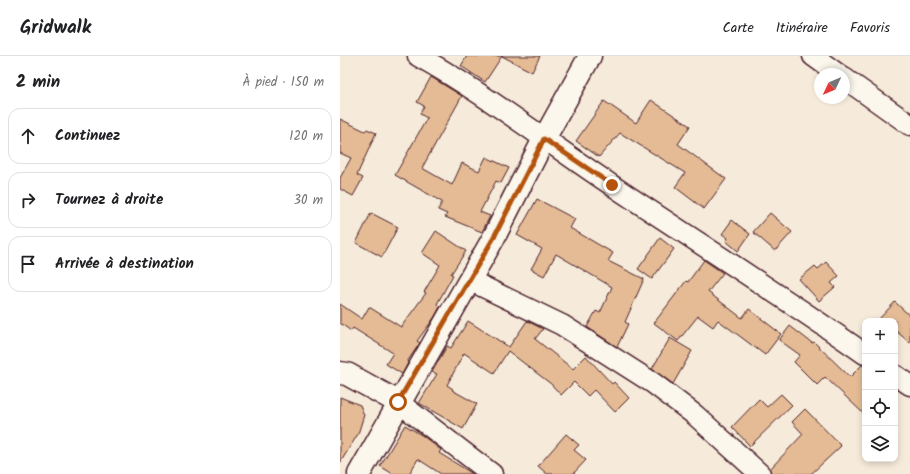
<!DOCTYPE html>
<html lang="fr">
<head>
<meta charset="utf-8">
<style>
	body { margin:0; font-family:Kalam,sans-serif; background:#f6f6f6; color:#202124 }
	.controls { position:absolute; right:12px; bottom:12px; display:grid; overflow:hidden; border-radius:8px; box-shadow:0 2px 6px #0003 }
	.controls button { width:36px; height:36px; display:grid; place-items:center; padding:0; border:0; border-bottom:1px solid #e0e0e0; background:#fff; color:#202124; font:20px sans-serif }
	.compass { position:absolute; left:474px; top:12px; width:36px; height:36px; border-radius:50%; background:#fff; box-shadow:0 2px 6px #0003; rotate:226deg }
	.stop { position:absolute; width:12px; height:12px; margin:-9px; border:3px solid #b45309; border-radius:50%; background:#fff }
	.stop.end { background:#b45309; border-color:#fff; box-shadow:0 1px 4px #0008 }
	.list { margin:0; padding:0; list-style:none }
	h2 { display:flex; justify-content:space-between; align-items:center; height:52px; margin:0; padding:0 16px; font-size:17px }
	h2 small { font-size:13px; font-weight:400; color:#757577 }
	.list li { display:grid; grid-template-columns:26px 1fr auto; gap:12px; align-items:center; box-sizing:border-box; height:56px; margin:0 8px 8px; padding:0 8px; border:1px solid #e0e0e0; border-radius:12px }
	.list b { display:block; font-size:15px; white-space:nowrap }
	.list em { font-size:13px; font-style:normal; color:#757577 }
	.icon { flex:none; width:22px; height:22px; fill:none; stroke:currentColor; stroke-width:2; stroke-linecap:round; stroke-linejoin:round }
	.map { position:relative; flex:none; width:570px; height:418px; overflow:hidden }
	header { display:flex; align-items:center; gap:24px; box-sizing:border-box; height:56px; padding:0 20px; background:#fff; border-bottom:1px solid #e0e0e0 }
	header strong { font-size:19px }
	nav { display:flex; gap:22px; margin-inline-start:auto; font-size:14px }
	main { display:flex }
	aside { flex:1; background:#fff }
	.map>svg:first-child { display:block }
	.building { fill:#e4bb94; stroke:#4a1f2b }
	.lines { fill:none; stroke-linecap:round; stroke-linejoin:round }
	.minor-casing { stroke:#4a1f2b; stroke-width:23 }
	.tertiary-casing { stroke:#4a1f2b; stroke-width:25 }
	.minor { stroke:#fbf7ec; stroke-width:20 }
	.tertiary { stroke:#fbf7ec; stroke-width:22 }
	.route { stroke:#b45309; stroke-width:5 }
</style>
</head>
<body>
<header>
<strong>Gridwalk</strong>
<nav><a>Carte</a><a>Itinéraire</a><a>Favoris</a></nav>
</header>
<main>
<aside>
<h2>2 min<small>À pied · 150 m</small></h2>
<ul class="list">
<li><svg class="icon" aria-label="ahead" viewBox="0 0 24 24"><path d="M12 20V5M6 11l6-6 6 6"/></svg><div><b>Continuez</b></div><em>120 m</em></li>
<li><svg class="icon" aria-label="right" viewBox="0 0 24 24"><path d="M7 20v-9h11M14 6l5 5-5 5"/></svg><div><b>Tournez à droite</b></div><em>30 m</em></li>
<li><svg class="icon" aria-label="arrive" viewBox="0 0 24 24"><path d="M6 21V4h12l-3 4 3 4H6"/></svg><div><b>Arrivée à destination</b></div></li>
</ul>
</aside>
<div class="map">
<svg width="570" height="418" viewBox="0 0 570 418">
	<rect width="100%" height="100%" fill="#f6ebda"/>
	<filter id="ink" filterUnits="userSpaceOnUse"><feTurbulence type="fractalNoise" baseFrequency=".025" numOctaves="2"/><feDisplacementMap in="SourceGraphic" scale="8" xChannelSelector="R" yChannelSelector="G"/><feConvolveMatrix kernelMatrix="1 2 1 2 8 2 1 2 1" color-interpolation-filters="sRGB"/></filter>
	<g filter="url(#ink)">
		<path class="building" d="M127,0H200L192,16L162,0L145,26L121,10Z
			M91,21L122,40L82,112L112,129L122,107L139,115L146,101L169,112L161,127L156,125L140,156L150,160L142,176L105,161L107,158L98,154L102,146L55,119L87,62L80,58L84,50L77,46Z
			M311,44L350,70L338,88L386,123L364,153L335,131L345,117L280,77L259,101L236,85L264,45L296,67Z
			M0,63L25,75L27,73L36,77L17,119L23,122L13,140L0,133V122L11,102L0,97Z
			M197,143L235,163L230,172L273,197L268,205L304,223L285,266L288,268L277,291L247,271L256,255L260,257L272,231L216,198L204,220L191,213L202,193L177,179Z
			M31,157L58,171L42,201L16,187Z
			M430,157L452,176L435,195L413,176Z
			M392,164L410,178L398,195L386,185L388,182L382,178Z
			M96,175L126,195L111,218L113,219L97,248L100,251L94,262L77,285L80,287L67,306L68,307L62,318L46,308L53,297L13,272L11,275L0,267V248L22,263L29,251L61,271L86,237L84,236L100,209L82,197Z
			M320,182L334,193L312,223L298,213Z
			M364,204L383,217L368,236L402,262L409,253L441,278L425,299L378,264L373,271L358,260L338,285L314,267L346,225L348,226Z
			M486,206L499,220L491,227L495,231L479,245L459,223L475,210L478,213Z
			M555,246L570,260V287L555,274V265H537Z
			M128,265L169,291L187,265L203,273L195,283L233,313L246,300L272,328L274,326L289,342L275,356L254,334L248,340L234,326L221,339L211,328L168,295L154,317L124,297L107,329L113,333L112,334L137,348L123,373L79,347L97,318L92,316L107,290L111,292Z
			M450,270L472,287L474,286L510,321L522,309H525V359L485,321L477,329L454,306L460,299L439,284Z
			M330,282L352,295L333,328L312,313Z
			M441,338L452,349L410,390L392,371L419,343L427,351Z
			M0,341L20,349L24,359L18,378L0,407Z
			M465,353L501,390L471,418H431L430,413L463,378L452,366Z
			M65,369L83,380L101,394L99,397L133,418H101L78,403L69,418H53L40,410Z
			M226,378L239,389L234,394L246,404L233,418H207L198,410Z"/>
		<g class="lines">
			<defs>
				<path id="minor" d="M78,0C146,38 208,87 273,130C357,186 442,240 525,298
					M473,0L498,18
					M504,22L570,69
					M129,224L222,269L313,327L355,359L420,418
					M555,319L570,329
					M58,346L152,418"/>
				<path id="tertiary" d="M0,317L7,318L58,346
					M19,418L153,183L204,83L250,0"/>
			</defs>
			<use href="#minor" class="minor-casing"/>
			<use href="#tertiary" class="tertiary-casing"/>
			<use href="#minor" class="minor"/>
			<use href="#tertiary" class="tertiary"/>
		</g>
	</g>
	<g class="lines" filter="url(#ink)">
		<path class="route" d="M58,346L153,183L204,83L272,129"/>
	</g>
</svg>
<div class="controls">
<button>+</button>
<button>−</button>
<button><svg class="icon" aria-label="locate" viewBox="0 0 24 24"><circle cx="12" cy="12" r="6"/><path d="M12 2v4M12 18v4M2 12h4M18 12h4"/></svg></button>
<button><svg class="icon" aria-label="layers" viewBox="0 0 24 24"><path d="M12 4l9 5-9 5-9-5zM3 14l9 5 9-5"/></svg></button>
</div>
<svg class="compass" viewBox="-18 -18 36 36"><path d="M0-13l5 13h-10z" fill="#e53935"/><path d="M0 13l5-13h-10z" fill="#757577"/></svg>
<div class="stop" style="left:58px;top:346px"></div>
<div class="stop end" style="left:272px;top:129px"></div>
</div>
</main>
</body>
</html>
